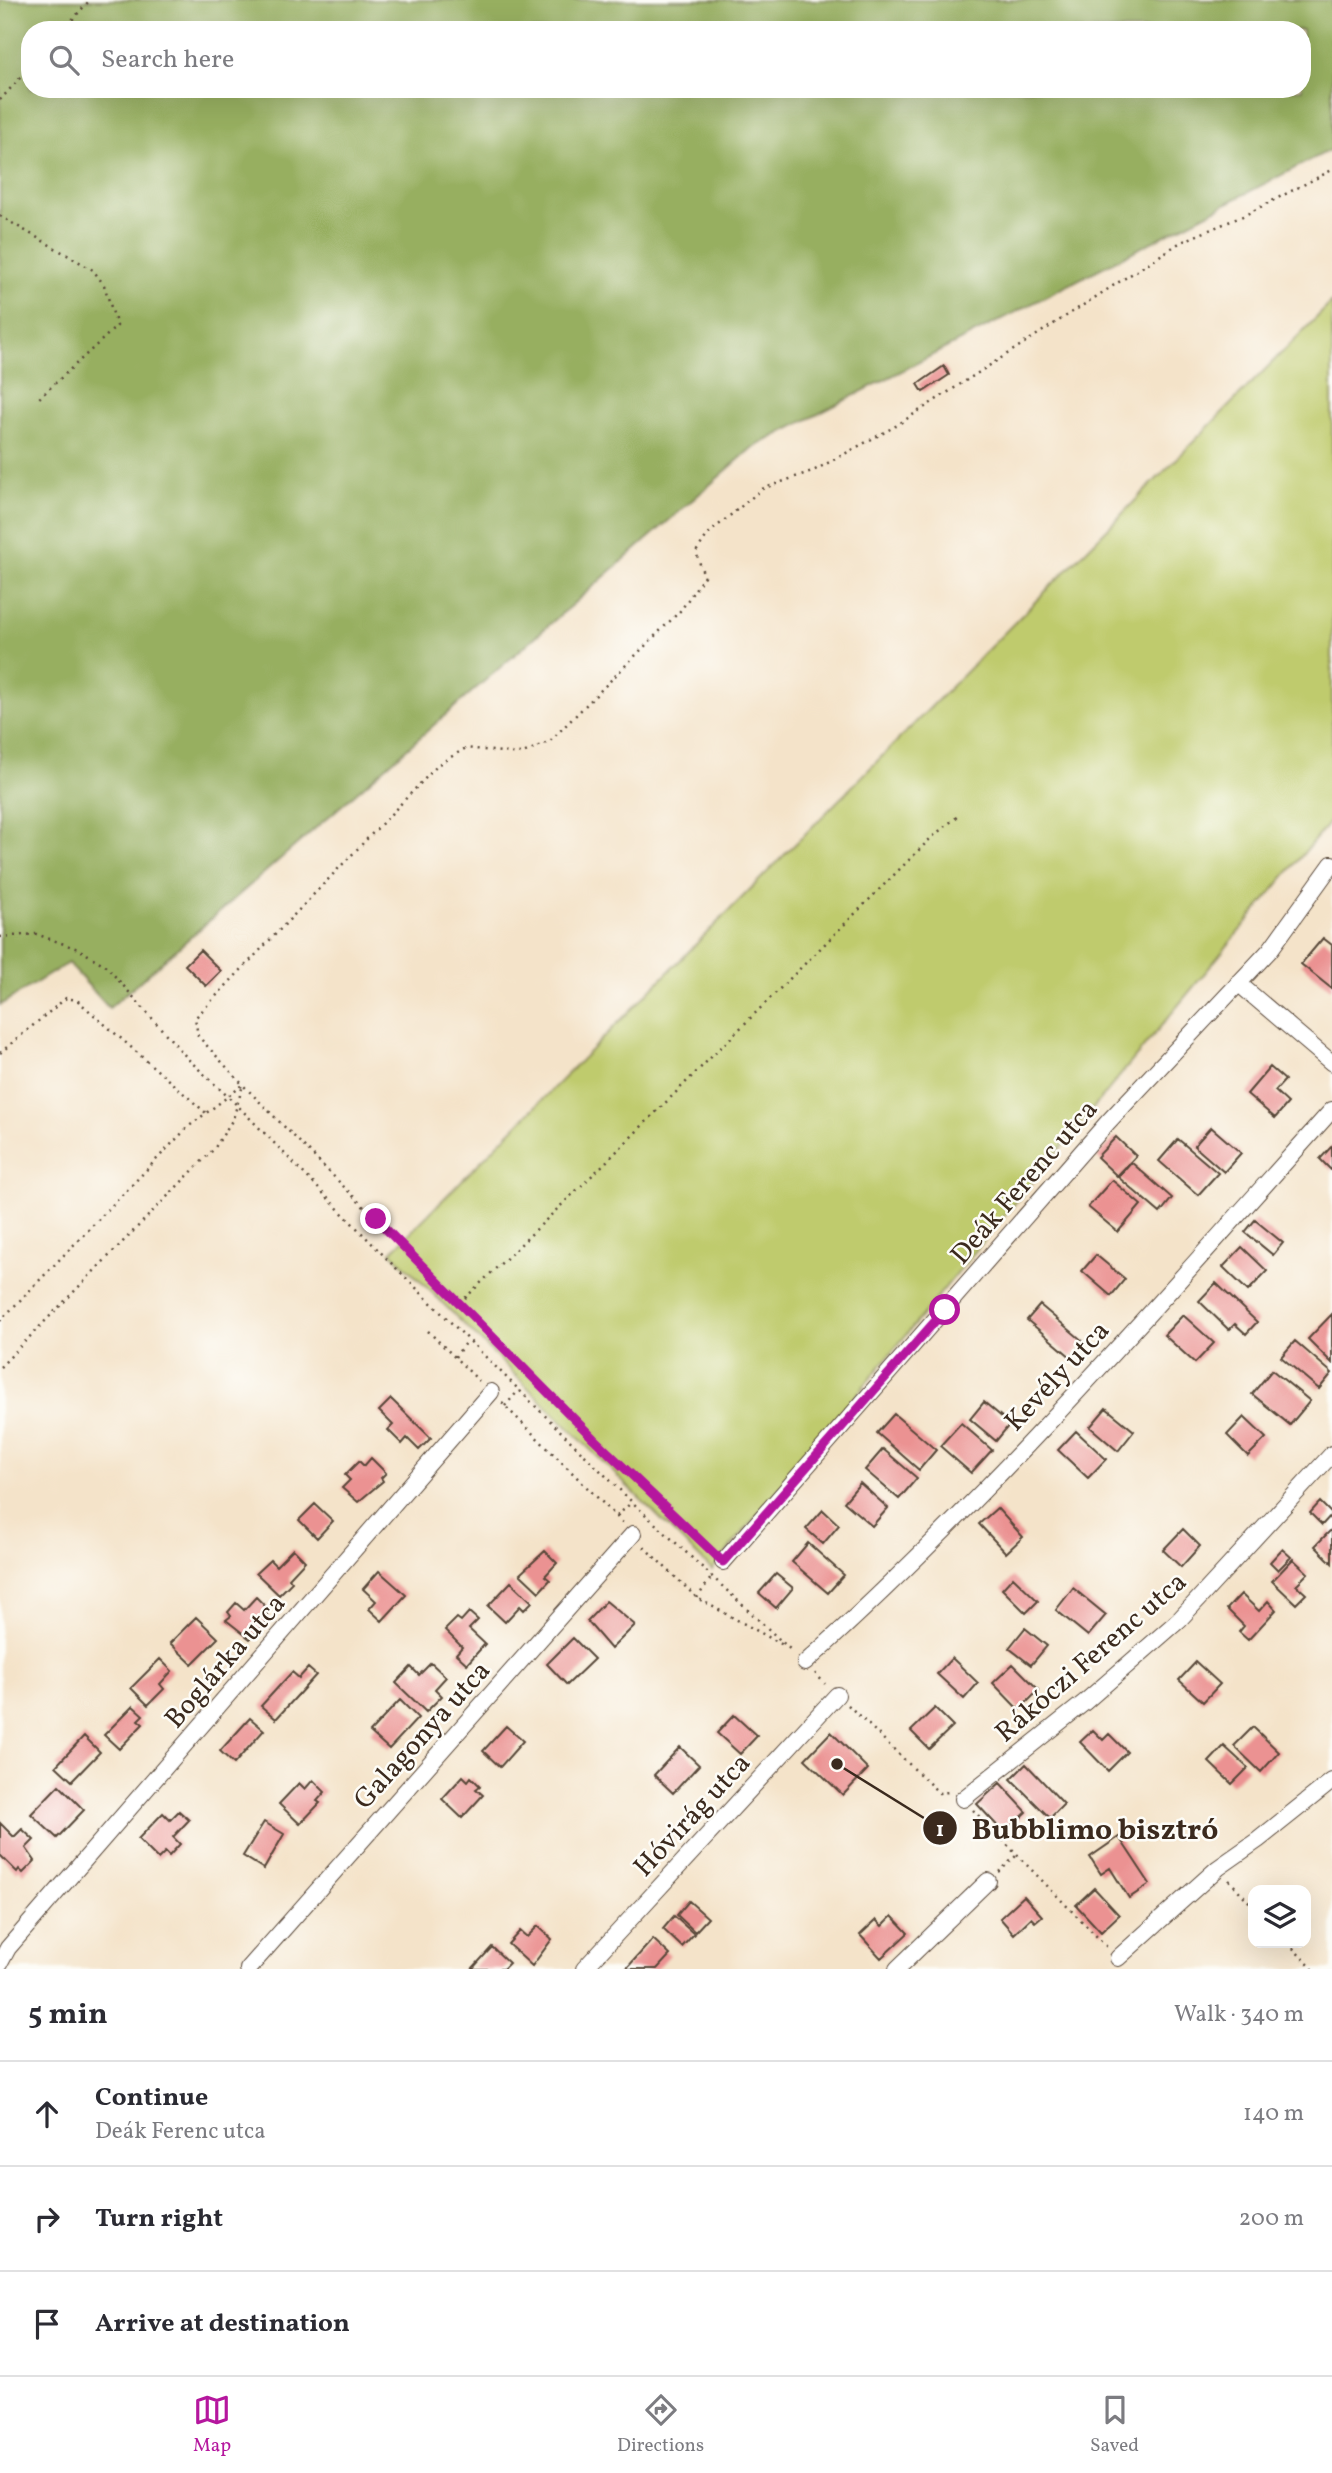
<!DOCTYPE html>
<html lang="en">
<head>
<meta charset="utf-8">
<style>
	body { margin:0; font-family:Vollkorn,serif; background:#f7f7f7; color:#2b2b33 }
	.controls { position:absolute; right:21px; bottom:21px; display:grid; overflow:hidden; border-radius:14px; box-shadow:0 7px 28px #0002 }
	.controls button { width:63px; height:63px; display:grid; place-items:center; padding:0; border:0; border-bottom:2px solid #e1e1e2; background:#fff; color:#2b2b33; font:35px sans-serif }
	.stop { position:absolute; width:21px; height:21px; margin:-16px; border:5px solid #b5179e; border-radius:50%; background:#fff }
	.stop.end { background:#b5179e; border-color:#fff; box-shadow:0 2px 7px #0008 }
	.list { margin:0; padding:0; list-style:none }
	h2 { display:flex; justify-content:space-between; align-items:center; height:91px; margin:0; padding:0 28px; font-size:30px }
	h2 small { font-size:23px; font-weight:400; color:#7c7c81 }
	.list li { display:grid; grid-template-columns:46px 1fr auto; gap:21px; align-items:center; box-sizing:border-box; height:105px; padding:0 28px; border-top:2px solid #e1e1e2 }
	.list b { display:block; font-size:26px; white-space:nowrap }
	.list p { margin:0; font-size:23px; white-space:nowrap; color:#7c7c81 }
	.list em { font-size:23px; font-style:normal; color:#7c7c81 }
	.icon { flex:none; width:38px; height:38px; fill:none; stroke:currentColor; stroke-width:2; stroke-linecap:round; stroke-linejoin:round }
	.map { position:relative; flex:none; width:1332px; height:1969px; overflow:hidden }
	.search { position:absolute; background:#fff; box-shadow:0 7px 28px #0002; left:21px; right:21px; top:21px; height:77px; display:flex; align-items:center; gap:18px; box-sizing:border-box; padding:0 24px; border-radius:28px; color:#7c7c81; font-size:26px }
	.sheet { height:406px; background:#fff }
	nav { display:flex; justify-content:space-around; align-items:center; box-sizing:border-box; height:98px; border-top:2px solid #e1e1e2; background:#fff; font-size:19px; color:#7c7c81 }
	nav a { display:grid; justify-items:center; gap:4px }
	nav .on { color:#b5179e }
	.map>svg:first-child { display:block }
	.green { fill:#bfcb6d; stroke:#7d7a46; stroke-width:2 }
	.forest { fill:#97af60; stroke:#696c3f; stroke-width:2; fill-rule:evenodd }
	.building { fill:#eb9292 }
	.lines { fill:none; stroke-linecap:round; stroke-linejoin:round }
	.street-casing { stroke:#574638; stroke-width:18 }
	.path { stroke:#574638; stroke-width:2.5; stroke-dasharray:2 5; stroke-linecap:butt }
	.street { stroke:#fff; stroke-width:16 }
	.route { stroke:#b5179e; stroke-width:9 }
	.labels { text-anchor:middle; stroke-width:5; stroke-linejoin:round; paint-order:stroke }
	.street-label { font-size:28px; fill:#3b2a1e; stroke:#fdfcf7 }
	.leader { fill:none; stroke:#3b2a1e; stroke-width:2.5 }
	.callout-dot { fill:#3b2a1e; stroke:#fdfcf7; stroke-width:2.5 }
	.mark-label { font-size:21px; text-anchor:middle; font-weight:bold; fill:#fff }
	.callout-label { font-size:30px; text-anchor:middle; font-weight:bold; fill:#3b2a1e; stroke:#fdfcf7; stroke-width:5; stroke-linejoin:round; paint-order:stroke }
</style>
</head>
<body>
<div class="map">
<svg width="1332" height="1969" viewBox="0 0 1332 1969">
	<rect width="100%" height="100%" fill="#fdfcf7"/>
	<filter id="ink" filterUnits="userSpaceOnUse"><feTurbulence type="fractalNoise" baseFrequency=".0143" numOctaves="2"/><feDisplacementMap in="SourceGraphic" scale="14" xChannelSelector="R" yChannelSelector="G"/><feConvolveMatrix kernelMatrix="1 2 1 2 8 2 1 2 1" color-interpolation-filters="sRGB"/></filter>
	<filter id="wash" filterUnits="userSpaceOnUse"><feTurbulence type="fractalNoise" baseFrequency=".00686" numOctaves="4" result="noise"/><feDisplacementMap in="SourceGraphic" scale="28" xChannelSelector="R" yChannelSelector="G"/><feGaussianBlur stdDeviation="1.57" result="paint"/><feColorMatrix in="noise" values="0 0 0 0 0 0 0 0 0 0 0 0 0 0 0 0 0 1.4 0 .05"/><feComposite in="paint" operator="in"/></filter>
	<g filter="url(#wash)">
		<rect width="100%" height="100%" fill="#f4e3c9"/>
		<path class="green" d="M1332,302V819L712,1570L391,1252Z"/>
		<path class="forest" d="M0,0H1332V149L752,448L109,1008L68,963L0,1005ZM30,30H1302V89H30Z"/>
		<g id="blocks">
			<path class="building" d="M944,366L949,375L923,392L918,384Z
				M1323,938L1332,945V989L1301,964Z
				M200,950L221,971L206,986L185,965Z
				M1270,1067L1285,1080L1275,1091L1288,1103L1275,1118L1247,1094Z
				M1211,1127L1241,1153L1224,1172L1194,1146Z
				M1116,1137L1136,1156L1117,1176L1097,1157Z
				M1178,1139L1218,1173L1198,1195L1159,1161Z
				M1332,1146V1171L1320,1159Z
				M1131,1162L1172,1198L1160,1213L1118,1177Z
				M1112,1180L1141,1205L1118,1232L1088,1207Z
				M1255,1220L1283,1243L1273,1255L1245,1232Z
				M1242,1247L1267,1271L1248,1291L1223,1267Z
				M1096,1255L1125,1279L1111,1296L1082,1271Z
				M1216,1283L1257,1322L1246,1334L1235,1324L1229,1330L1199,1301Z
				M1040,1305L1084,1342L1071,1357L1027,1320Z
				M1332,1314V1363L1308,1339Z
				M1183,1315L1214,1343L1195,1363L1164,1335Z
				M1295,1341L1332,1373L1319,1389L1281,1357Z
				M1272,1370L1310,1401L1290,1425L1252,1394Z
				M391,1399L431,1438L419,1450L407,1438L402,1444L388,1430L393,1425L379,1411Z
				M984,1402L1010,1424L996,1441L970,1419Z
				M1106,1408L1134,1431L1118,1451L1090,1427Z
				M894,1414L936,1450L919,1470L877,1433Z
				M1244,1417L1266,1438L1248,1456L1227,1435Z
				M961,1423L992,1450L971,1473L940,1446Z
				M1076,1431L1106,1459L1088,1478L1058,1450Z
				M883,1449L917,1478L899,1499L865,1470Z
				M371,1458L386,1473L381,1478L383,1481L358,1502L342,1488L350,1480L345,1475L359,1461L364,1466Z
				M860,1483L888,1508L872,1526L844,1502Z
				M1320,1502L1332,1514L1322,1525L1310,1513Z
				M315,1504L333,1521L317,1538L299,1520Z
				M997,1508L1023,1537L1006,1553L979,1524Z
				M823,1510L839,1525L823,1544L806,1529Z
				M1183,1529L1200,1546L1181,1567L1163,1550Z
				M1332,1529V1563L1315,1546Z
				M808,1543L844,1575L828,1593L792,1562Z
				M293,1549L305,1561L289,1578L292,1582L279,1595L256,1573L270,1560L276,1566Z
				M1282,1549L1291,1557L1278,1570L1270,1562Z
				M545,1551L557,1563L545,1576L550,1580L539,1592L520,1574Z
				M1293,1559L1308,1573L1296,1585L1306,1594L1296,1604L1272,1581Z
				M379,1571L406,1595L382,1621L369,1609L376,1601L363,1589Z
				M776,1574L793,1588L776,1608L759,1593Z
				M1013,1577L1038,1601L1026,1613L1002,1589Z
				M511,1582L532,1602L524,1610L520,1606L505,1622L488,1606Z
				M1073,1588L1106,1615L1088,1636L1056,1610Z
				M1241,1594L1259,1611L1268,1601L1276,1610L1248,1640L1239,1632L1244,1626L1227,1609Z
				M256,1597L268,1609L265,1624L250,1639L226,1620L231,1616L228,1612L236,1603L244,1610Z
				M606,1601L635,1625L611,1649L587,1621Z
				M469,1612L478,1620L469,1629L485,1644L467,1664L456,1654L462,1647L445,1630L457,1618L461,1621Z
				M196,1617L218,1638L192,1664L170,1643Z
				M1025,1628L1047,1646L1031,1665L1009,1648Z
				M573,1638L594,1659L567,1685L547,1664Z
				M952,1658L978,1683L964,1699L937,1674Z
				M160,1659L172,1671L160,1684L164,1689L148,1705L131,1688Z
				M1196,1662L1220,1684L1203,1702L1179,1680Z
				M431,1663L446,1677L435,1689L442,1696L426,1712L396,1683L411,1667L419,1675Z
				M1013,1664L1039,1690L1019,1710L993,1683Z
				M308,1668L316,1675L276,1719L261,1706L292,1672L299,1678Z
				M400,1700L418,1718L389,1749L370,1732Z
				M133,1706L143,1715L138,1720L143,1724L119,1749L104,1735Z
				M935,1708L953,1726L929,1749L911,1731Z
				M734,1715L757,1736L740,1754L717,1733Z
				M250,1718L264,1730L234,1764L220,1751Z
				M506,1726L523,1741L500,1767L483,1751Z
				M1253,1727L1279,1752L1261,1772L1234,1746Z
				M1093,1730L1103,1740L1109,1734L1127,1752L1108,1771L1080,1742Z
				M831,1732L868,1769L843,1795L805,1759Z
				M84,1736L100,1752L72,1781L56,1766Z
				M1224,1746L1248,1768L1232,1784L1209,1762Z
				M680,1747L699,1765L673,1793L654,1775Z
				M1026,1764L1064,1804L1050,1818L1011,1779Z
				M463,1776L468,1781L471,1777L480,1786L476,1789L483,1795L462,1818L442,1799Z
				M313,1780L325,1792L317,1801L320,1803L300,1824L279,1804L299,1783L305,1789Z
				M1000,1783L1027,1812L1004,1833L977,1804Z
				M59,1785L84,1810L57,1838L31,1814Z
				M179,1811L189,1820L173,1837L180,1844L169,1856L165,1852L158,1859L138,1839L163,1813L170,1820Z
				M264,1822L284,1834L264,1869L243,1856Z
				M0,1823L14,1837L22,1829L34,1840L26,1848L35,1861L23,1873L19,1869L17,1872L0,1855Z
				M1119,1837L1150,1884L1129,1898L1110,1868L1101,1874L1090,1857Z
				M1094,1888L1119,1915L1101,1932L1076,1905Z
				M1024,1896L1042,1916L1035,1922L1031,1918L1014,1934L1000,1918Z
				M689,1901L708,1918L695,1932L677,1915Z
				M674,1916L694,1934L682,1947L663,1929Z
				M892,1916L908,1933L881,1958L860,1935L876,1920L882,1926Z
				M538,1926L552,1939L532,1966L508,1944L520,1931L527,1937Z
				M653,1939L670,1955L657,1969H626Z
				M492,1947L509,1963L503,1969H472Z"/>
		</g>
	</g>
	<g filter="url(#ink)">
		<use href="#blocks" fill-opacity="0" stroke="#574638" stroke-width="2"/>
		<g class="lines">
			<defs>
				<path id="street" d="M1238,983L1332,1063
					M723,1562L1108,1122L1270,950L1332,864
					M805,1663C994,1493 1162,1299 1332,1110
					M963,1799L1085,1702L1179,1620L1332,1454
					M1118,1958L1218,1868L1258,1840L1332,1781
					M0,1963L8,1948L491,1392
					M248,1969L633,1534
					M584,1969L837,1695
					M897,1969L988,1881"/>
			</defs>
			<use href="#street" class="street-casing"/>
			<path class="path" d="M63,30L90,0
				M0,100L30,67
				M0,216L93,270L104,285L117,326L36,401
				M0,937L36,934L78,949L105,965L189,1060L238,1106L393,1265L632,1502L793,1652
				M0,1053L66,998L77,1000L206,1113
				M460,1303L607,1161L932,837L958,816
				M0,1321L188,1127L243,1085
				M428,1331L479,1381
				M455,1357L467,1340
				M0,1367L214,1149L233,1119L243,1085
				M502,1403L624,1524
				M505,1406L519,1390
				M617,1516L632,1502
				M644,1547L697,1598L783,1645
				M712,1552L594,1439L243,1085L198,1036L195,1018L439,764L466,748L521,754L550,741L681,610L704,576L696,552L708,534L762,489L815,470L894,427L1181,242L1245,215L1332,170
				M697,1598L713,1575
				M815,1673L825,1684
				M848,1705L939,1793L949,1792
				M973,1810L1108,1948
				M999,1872L1017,1855
				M1229,1880L1253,1906
				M1288,1943L1313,1969"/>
			<use href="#street" class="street"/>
		</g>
	</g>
	<g class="lines" filter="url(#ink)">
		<path class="route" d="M376,1219L594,1439L723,1562L945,1310"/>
	</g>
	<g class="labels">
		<g class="street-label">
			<text transform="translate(1023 1181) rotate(-49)" y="10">Deák Ferenc utca</text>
			<text transform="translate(1056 1375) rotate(-47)" y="10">Kevély utca</text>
			<text transform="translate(1090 1656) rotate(-41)" y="10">Rákóczi Ferenc utca</text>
			<text transform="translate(224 1660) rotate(-49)" y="10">Boglárka utca</text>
			<text transform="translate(421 1734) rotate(-48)" y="10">Galagonya utca</text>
			<text transform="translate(691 1814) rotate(-47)" y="10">Hóvirág utca</text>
		</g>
	</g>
	<path class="leader" d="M837 1764L940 1828"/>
	<g class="callout-dot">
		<circle cx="837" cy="1764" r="7"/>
		<circle cx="940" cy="1828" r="18"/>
	</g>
	<g class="mark-label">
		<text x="940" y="1836">1</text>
	</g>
	<g class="callout-label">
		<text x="1095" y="1839">Bubblimo bisztró</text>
	</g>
</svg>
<div class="controls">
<button><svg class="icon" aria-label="layers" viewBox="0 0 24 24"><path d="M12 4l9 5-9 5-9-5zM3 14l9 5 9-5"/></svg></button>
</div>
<div class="stop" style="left:945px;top:1310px"></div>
<div class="stop end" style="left:376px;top:1219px"></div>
<div class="search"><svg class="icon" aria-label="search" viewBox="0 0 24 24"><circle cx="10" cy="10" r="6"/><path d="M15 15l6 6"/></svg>Search here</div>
</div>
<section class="sheet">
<h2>5 min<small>Walk · 340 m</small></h2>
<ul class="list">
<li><svg class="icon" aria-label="ahead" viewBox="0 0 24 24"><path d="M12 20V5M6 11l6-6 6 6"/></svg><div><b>Continue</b><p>Deák Ferenc utca</p></div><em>140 m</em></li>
<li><svg class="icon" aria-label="right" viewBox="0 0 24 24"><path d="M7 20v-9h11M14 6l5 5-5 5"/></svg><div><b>Turn right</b></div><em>200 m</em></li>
<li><svg class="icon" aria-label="arrive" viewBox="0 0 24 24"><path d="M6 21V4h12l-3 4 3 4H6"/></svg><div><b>Arrive at destination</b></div></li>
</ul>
</section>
<nav>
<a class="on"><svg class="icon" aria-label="map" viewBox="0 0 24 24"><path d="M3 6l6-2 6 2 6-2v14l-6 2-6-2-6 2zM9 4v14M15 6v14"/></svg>Map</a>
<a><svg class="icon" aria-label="directions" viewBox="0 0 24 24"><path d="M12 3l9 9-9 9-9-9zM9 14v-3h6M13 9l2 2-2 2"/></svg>Directions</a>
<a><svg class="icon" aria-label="saved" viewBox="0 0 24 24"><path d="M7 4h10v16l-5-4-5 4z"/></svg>Saved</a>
</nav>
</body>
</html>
